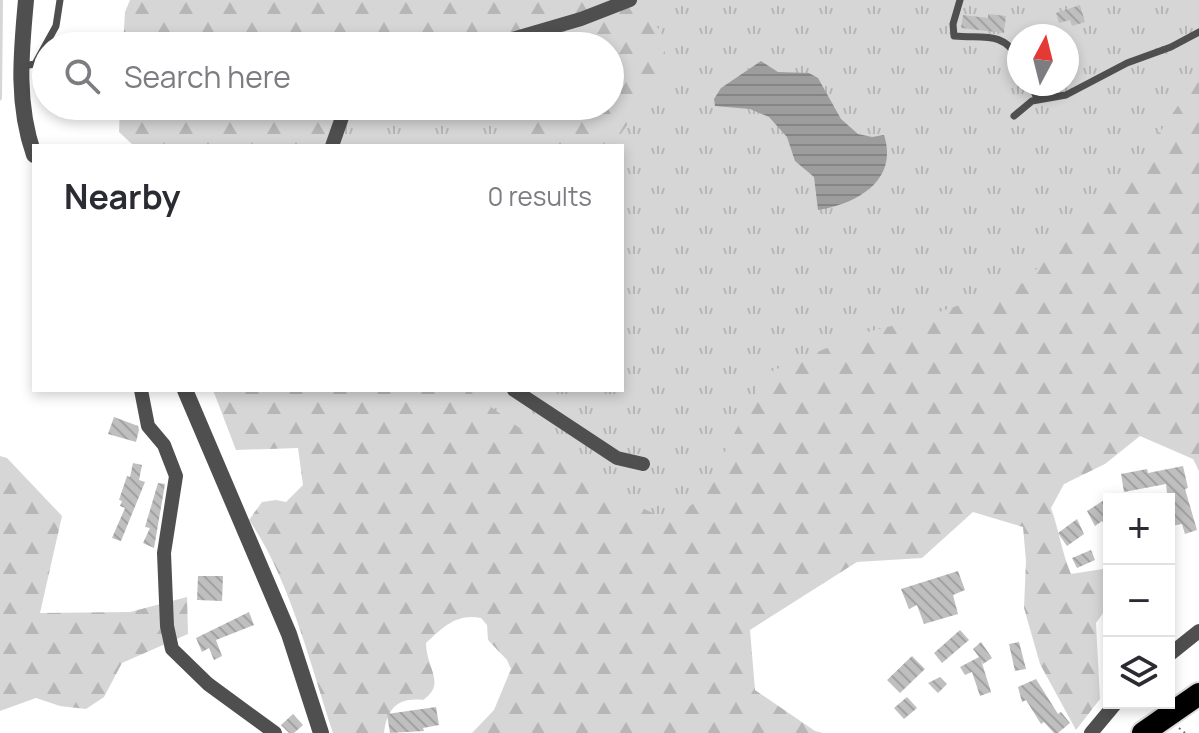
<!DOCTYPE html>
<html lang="en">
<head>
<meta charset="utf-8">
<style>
	body { margin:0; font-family:Manrope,sans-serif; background:#f2f2f3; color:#2b2b33 }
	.controls { position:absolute; right:24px; bottom:24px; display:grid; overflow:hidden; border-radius:0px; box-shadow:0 4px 12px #0003 }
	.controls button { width:72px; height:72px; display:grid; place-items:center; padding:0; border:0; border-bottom:2px solid #e1e1e2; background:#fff; color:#2b2b33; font:40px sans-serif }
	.compass { position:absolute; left:1007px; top:24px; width:72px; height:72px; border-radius:50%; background:#fff; box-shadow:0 4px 12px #0003; rotate:7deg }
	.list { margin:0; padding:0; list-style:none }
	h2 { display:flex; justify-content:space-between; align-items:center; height:104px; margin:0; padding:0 32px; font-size:34px }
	h2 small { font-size:26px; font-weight:400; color:#7c7c81 }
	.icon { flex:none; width:44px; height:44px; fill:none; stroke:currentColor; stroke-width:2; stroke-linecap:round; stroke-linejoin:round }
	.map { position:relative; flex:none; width:1199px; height:733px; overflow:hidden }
	.search { position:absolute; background:#fff; box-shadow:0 4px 12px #0003; left:32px; top:32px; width:592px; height:88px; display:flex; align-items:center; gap:20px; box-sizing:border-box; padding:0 28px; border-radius:44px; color:#7c7c81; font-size:30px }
	.panel { position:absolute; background:#fff; box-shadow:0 4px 12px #0003; left:32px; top:144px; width:592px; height:248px; border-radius:0px }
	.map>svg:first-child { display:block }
	.grass { fill:url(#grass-tufts); fill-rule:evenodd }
	.forest { fill:url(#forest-firs) }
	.water { fill:url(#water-rules) }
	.building { fill:url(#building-back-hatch) }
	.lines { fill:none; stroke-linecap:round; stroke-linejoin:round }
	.trunk-casing { stroke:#dbdbdb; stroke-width:26 }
	.path { stroke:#717171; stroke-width:2; stroke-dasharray:2 4; stroke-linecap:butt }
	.service { stroke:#4f4f4f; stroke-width:7 }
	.minor { stroke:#4f4f4f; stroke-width:14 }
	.tertiary { stroke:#4f4f4f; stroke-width:16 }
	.trunk { stroke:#000; stroke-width:22 }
</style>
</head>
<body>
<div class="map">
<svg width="1199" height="733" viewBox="0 0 1199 733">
	<defs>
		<pattern id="grass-tufts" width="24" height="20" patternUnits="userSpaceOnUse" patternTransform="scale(2)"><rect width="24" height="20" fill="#d6d6d6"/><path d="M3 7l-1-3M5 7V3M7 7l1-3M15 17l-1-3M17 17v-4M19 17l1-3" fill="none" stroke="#b6b6b6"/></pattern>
		<pattern id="forest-firs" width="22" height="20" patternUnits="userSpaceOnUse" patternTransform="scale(2)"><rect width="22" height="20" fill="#d6d6d6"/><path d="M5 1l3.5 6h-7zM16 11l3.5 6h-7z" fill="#b6b6b6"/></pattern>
		<pattern id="water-rules" width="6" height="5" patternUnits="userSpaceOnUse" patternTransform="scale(2)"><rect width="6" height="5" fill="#9d9d9d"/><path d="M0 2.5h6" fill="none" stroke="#858585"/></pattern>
		<pattern id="building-back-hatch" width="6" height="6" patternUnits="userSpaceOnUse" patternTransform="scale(2)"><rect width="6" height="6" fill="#bfbfbf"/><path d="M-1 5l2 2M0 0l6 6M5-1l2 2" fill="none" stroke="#a2a2a2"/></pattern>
	</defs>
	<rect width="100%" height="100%" fill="#fff"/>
	<path class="grass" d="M226,0H1199V295L661,580L299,390H622V146H175L176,106H610V46ZM1019,36H1067V84H1019Z"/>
	<path class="forest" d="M0,0H3L2,99L0,101Z
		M130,0H640L663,36L667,70L612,146H520L478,106H610V46H123L125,12Z
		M1199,75V471L1193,459L1140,436L1105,464L1064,484L1051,508C1059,530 1062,553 1071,574L1109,568V605L1096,623L1100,699L1076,730L1040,664L1024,608L1026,561L1023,527L973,512L922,558L857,562L750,630L755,690L815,731L823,733H472L494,710L511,669L507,660L488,640L487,625L481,618C457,613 443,627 426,643C426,668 447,684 423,700C397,697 387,709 384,733H333C311,666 289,577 249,520L262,502L276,500L286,502L303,485L298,448L236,450L213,390H468L599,487L669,521L701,498L765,374L860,334L922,318L1023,283L1138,164Z
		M120,106H346L316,146H134L119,132Z
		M0,456L7,458L62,516L40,613L130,612L187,597L188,634L122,663L104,697L86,709L60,706L36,698L0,711Z"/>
	<path class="water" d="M761,61L778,72L809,73L818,78L841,119L858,134L872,137L884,135C899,181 856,204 818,210L814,177L795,161L787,137L769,117L750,109L715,106L714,99L721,88Z"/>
	<path class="building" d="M1080,5L1085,22L1072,26L1070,20L1059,23L1056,13Z
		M988,14L1006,16L1004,33L961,28L963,15L988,18Z
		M114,417L138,426L139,430L136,442L108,434Z
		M133,463L142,465L139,480L145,482L121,541L112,538L125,508L120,506L122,501L119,500L127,476L130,477Z
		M1183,466L1188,488L1185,489L1197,530L1185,534L1182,524L1171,526L1166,484L1124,492L1121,474L1147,469L1148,473Z
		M158,483L165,484L154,548L143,543L150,528L145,527Z
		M1109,497V534L1102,521L1095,526L1087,511Z
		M1077,519L1084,534L1067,546L1058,533Z
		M1091,550L1095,560L1077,568L1072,558Z
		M958,571L965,590L953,595L958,614L924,624L917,605L909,609L901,589Z
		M198,576H223L222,601L197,600Z
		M249,612L254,625L216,640L222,656L214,660L209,648L202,652L196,638Z
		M960,630L969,640L942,663L934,653Z
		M981,642L992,658L983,664L981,660L991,692L980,696L972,672L965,675L960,667L979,657L973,649Z
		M1019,642L1026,669L1015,671L1009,644Z
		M912,656L925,669L900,693L887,680Z
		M940,677L947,684L938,693L928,683Z
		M1036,679L1058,714L1061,712L1070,723L1058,733H1054L1044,722L1041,724L1026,700L1022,702L1018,687Z
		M907,697L917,708L904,719L894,708Z
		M436,707L439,725L423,728L424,731L390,733L387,714Z
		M293,714L303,725L294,733H289L281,725Z"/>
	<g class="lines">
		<defs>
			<path id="trunk" d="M1143,733L1199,694"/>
		</defs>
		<use href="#trunk" class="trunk-casing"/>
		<path class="path" d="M1179,728L1185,733"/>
		<path class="service" d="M960,0L953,24L954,36C983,39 1002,30 1019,59
			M23,66L35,64L56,26L60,0
			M1031,84L1037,99
			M1014,116L1032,101L1066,95L1127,63L1171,47L1199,32"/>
		<path class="minor" d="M488,46L581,19L630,0
			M332,146L346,106
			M141,390L148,426L164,445L176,476L164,553L167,626L172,649L208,684L275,733
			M514,390L617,458L643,464
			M1169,655L1199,631
			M1091,733L1116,703"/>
		<path class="tertiary" d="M26,0C21,54 16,103 34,155
			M185,390L289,634L321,733"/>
		<use href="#trunk" class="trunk"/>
	</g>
</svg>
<div class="controls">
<button>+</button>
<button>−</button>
<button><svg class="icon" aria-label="layers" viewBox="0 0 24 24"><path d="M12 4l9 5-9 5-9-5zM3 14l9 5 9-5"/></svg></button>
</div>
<svg class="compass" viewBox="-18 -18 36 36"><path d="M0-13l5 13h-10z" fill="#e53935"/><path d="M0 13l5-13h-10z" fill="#7c7c81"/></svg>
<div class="search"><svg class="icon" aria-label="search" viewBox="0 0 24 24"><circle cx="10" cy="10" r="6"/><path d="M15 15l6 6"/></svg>Search here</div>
<section class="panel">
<h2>Nearby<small>0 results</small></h2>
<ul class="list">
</ul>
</section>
</div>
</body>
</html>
